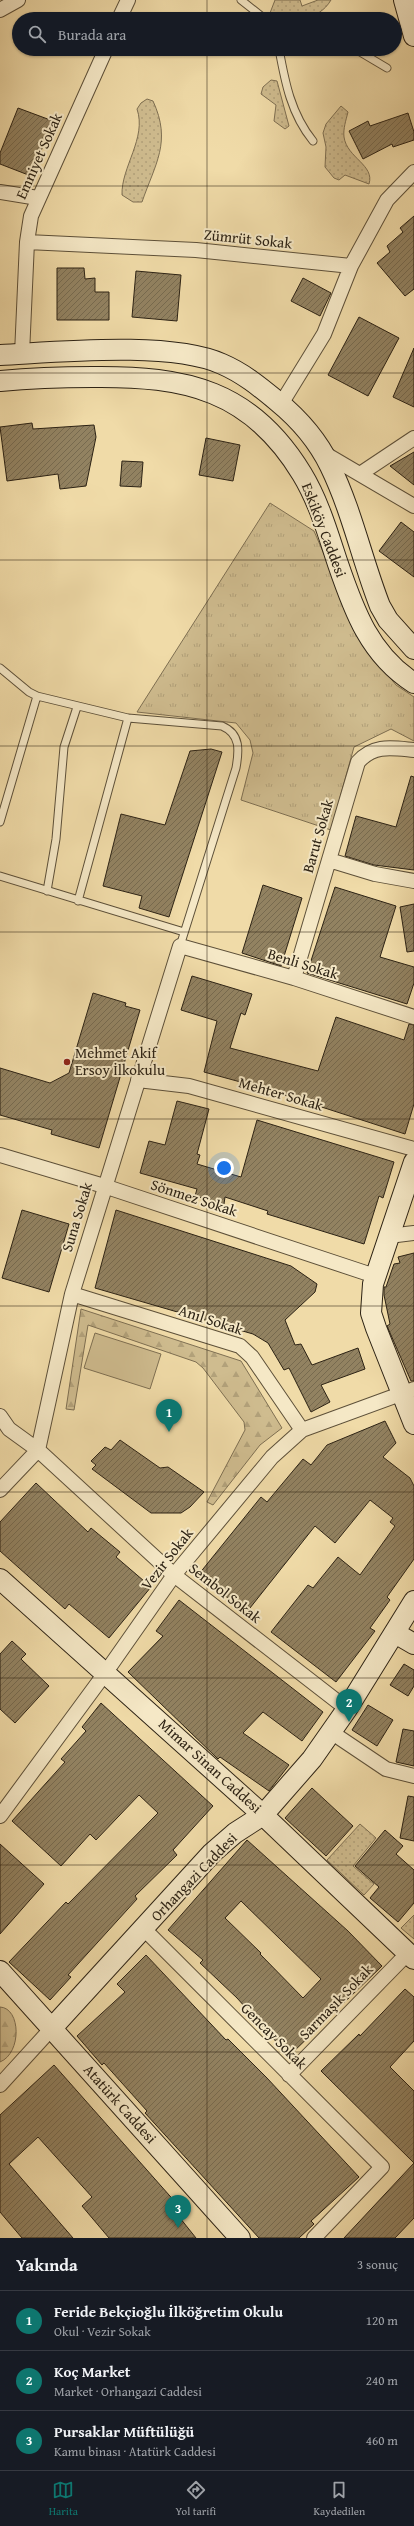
<!DOCTYPE html>
<html lang="tr">
<head>
<meta charset="utf-8">
<style>
	body { margin:0; font-family:"Gentium Book Plus",serif; background:#242831; color:#f1f3f6 }
	.you { position:absolute; left:224px; top:1168px; width:14px; height:14px; margin:-10px; border:3px solid #fff; border-radius:50%; background:#1a73e8; box-shadow:0 0 0 6px #1a73e833 }
	.badge { display:grid; place-items:center; width:26px; height:26px; border-radius:50%; background:#0f766e; color:#fff; font-size:13px; font-weight:700 }
	.pin { position:absolute; translate:-50% -33px; filter:drop-shadow(0 1px 2px #0008) }
	.pin::after { content:''; position:absolute; top:21px; width:14px; height:12px; background:inherit; clip-path:polygon(0 0,100% 0,50% 100%) }
	.list { margin:0; padding:0; list-style:none }
	h2 { display:flex; justify-content:space-between; align-items:center; height:52px; margin:0; padding:0 16px; font-size:17px }
	h2 small { font-size:13px; font-weight:400; color:#9ea1a6 }
	.list li { display:grid; grid-template-columns:26px 1fr auto; gap:12px; align-items:center; box-sizing:border-box; height:60px; padding:0 16px; border-top:1px solid #363941 }
	.list b { display:block; font-size:15px; white-space:nowrap }
	.list p { margin:0; font-size:13px; white-space:nowrap; color:#9ea1a6 }
	.list em { font-size:13px; font-style:normal; color:#9ea1a6 }
	.icon { flex:none; width:22px; height:22px; fill:none; stroke:currentColor; stroke-width:2; stroke-linecap:round; stroke-linejoin:round }
	.map { position:relative; flex:none; width:414px; height:2238px; overflow:hidden }
	.search { position:absolute; background:#171b24; box-shadow:0 1px 3px #0004; left:12px; right:12px; top:12px; height:44px; display:flex; align-items:center; gap:10px; box-sizing:border-box; padding:0 14px; border-radius:22px; color:#9ea1a6; font-size:15px }
	.sheet { height:232px; background:#171b24 }
	nav { display:flex; justify-content:space-around; align-items:center; box-sizing:border-box; height:56px; border-top:1px solid #363941; background:#171b24; font-size:11px; color:#9ea1a6 }
	nav a { display:grid; justify-items:center; gap:2px }
	nav .on { color:#0f766e }
	.map>svg:first-child { display:block }
	.grass { fill:url(#grass-dots); stroke:#7e6f52 }
	.forest { fill:url(#forest-firs); stroke:#7e6f52 }
	.park { fill:url(#park-tufts); stroke:#7e6f52 }
	.garden { fill:#cfbc8f; stroke:#7e6f52 }
	.building { fill:url(#building-hatch); stroke:#2c2214; fill-rule:evenodd }
	.lines { fill:none; stroke-linecap:round; stroke-linejoin:round }
	.lane-casing { stroke:#5d5039; stroke-width:9 }
	.street-casing { stroke:#5d5039; stroke-width:16 }
	.secondary-casing { stroke:#2c2214; stroke-width:22 }
	.lane { stroke:#f5e8c6; stroke-width:7 }
	.street { stroke:#f5e8c6; stroke-width:14 }
	.secondary { stroke:#f5e8c6; stroke-width:20 }
	.grid { fill:none; stroke:#2c2214; stroke-width:1; stroke-opacity:0.55 }
	.poi-dot { fill:#8f2418; stroke:#f5e8c6; stroke-width:1.5 }
	.labels { text-anchor:middle; stroke-width:4; stroke-linejoin:round; paint-order:stroke }
	.street-label { font-size:15px; fill:#2c2214; stroke:#f5e8c6 }
	.poi-label { font-size:15px; fill:#2c2214; stroke:#f5e8c6; text-anchor:start }
</style>
</head>
<body>
<div class="map">
<svg width="414" height="2238" viewBox="0 0 414 2238">
	<defs>
		<pattern id="grass-dots" width="8" height="8" patternUnits="userSpaceOnUse"><rect width="8" height="8" fill="#cfbc8f"/><path d="M2 2h.1M6 6h.1" fill="none" stroke="#b2a17a" stroke-width="1.8" stroke-linecap="round"/></pattern>
		<pattern id="forest-firs" width="22" height="20" patternUnits="userSpaceOnUse"><rect width="22" height="20" fill="#cfbc8f"/><path d="M5 1l3.5 6h-7zM16 11l3.5 6h-7z" fill="#b2a17a"/></pattern>
		<pattern id="park-tufts" width="24" height="20" patternUnits="userSpaceOnUse"><rect width="24" height="20" fill="#cfbc8f"/><path d="M3 7l-1-3M5 7V3M7 7l1-3M15 17l-1-3M17 17v-4M19 17l1-3" fill="none" stroke="#b2a17a"/></pattern>
		<pattern id="building-hatch" width="6" height="6" patternUnits="userSpaceOnUse"><rect width="6" height="6" fill="#928261"/><path d="M-1 1l2-2M0 6l6-6M5 7l2-2" fill="none" stroke="#776a4f"/></pattern>
	</defs>
	<rect width="100%" height="100%" fill="#f0dba8"/>
	<filter id="stains"><feTurbulence type="fractalNoise" baseFrequency=".005" numOctaves="4"/><feColorMatrix values="0 0 0 0 .2 0 0 0 0 .09 0 0 0 0 .02 0 0 0 .5 -.17"/></filter>
	<radialGradient id="worn" r=".72"><stop offset=".6" stop-color="#630" stop-opacity="0"/><stop offset="1" stop-color="#630" stop-opacity=".3"/></radialGradient>
	<path class="grass" d="M275,0H300L302,6L318,0H331C318,22 294,19 272,19L270,13Z
		M271,80L277,81L289,126L285,129L274,121L276,105L261,94L263,87Z
		M147,99L153,101C172,142 155,164 142,202H133L122,195C121,167 147,138 137,109L141,103Z
		M341,106L348,112C346,120 343,129 344,137C347,158 375,165 369,184L345,175L339,180L334,178L325,167L326,147L323,133L326,124Z
		M360,1824L376,1838L353,1866L374,1884L364,1895L327,1860Z
		M414,1915V1939L401,1928Z"/>
	<path class="forest" d="M81,1309L241,1361L282,1428L260,1445L213,1505L207,1502L245,1430L244,1422L203,1368L196,1362L88,1325L74,1410L66,1409Z
		M0,2007C21,2008 22,2053 0,2062Z"/>
	<path class="park" d="M270,503L314,531L362,642L396,685L414,697V741L391,729L354,747L331,830L241,800L253,753L250,740L236,723L137,712Z"/>
	<path class="garden" d="M95,1333L161,1354L150,1389L84,1368Z"/>
	<path class="building" d="M18,108L53,121L31,176L0,164V153Z
		M408,113L414,132V140L393,147L392,144L363,159L349,131L368,121L370,126Z
		M414,216V289L405,296L377,263L390,252L387,246L403,232L400,228Z
		M57,268H84L85,279L95,278V292H109V320H57Z
		M136,271L181,275L177,321L132,317Z
		M303,278L331,293L320,316L291,301Z
		M359,317L399,338L368,396L328,375Z
		M414,348V407L393,397Z
		M32,423L33,429L94,425L96,437L86,486L60,489L58,474L7,481L0,427Z
		M206,438L240,445L233,481L199,475Z
		M414,452V485L390,466Z
		M122,461L143,462L141,487L120,486Z
		M401,522L414,532V577L379,551Z
		M211,749L222,752L169,917L139,908L142,896L103,886L121,814L165,825L190,751Z
		M411,776L414,777V870L374,865L345,856L356,816L396,827Z
		M263,885L302,898L281,966L242,953Z
		M335,887L396,906L380,957L414,967V983L407,1004L307,973Z
		M414,904V951L407,952L400,907Z
		M192,976L252,994L245,1015L241,1013L230,1048L318,1071L336,1017L404,1040L409,1024L414,1025V1104L405,1134L266,1089L204,1072L217,1021L181,1010Z
		M93,993L126,1003L125,1006L140,1010L99,1148L51,1134L52,1130L0,1115V1068L50,1083L69,1073Z
		M177,1101L209,1109L197,1154L200,1155L197,1164L241,1177L257,1120L394,1162L383,1198L379,1196L364,1244L267,1214L268,1211L225,1197L224,1204L195,1196L197,1189L140,1173L149,1141L165,1145Z
		M22,1210L69,1224L49,1292L2,1278Z
		M116,1210L291,1266L317,1284L315,1292L285,1320L295,1345L301,1344L312,1365L358,1348L365,1369L321,1385L330,1402L311,1412L289,1368L284,1370L268,1343L253,1334L95,1288Z
		M414,1253V1381H411L387,1326L390,1324L384,1295V1287H386L394,1264L400,1263L398,1257Z
		M385,1421L396,1443L383,1457L410,1478L414,1486V1559L387,1597L390,1600L370,1628L375,1631L336,1682L271,1632L308,1585L313,1588L338,1557L360,1575L395,1526L390,1522L393,1518L370,1500L335,1543L315,1526L246,1613L199,1574L261,1497L267,1502L303,1459L311,1465L327,1445Z
		M120,1440L160,1468L168,1467L204,1492L190,1507L181,1513H151L92,1469L96,1465L91,1461L105,1447L111,1450Z
		M36,1483L88,1532L91,1528L120,1552L116,1557L151,1587L109,1638L69,1604L65,1609L0,1551V1522Z
		M179,1600L323,1712L302,1741L263,1712L243,1733L289,1765L269,1791L220,1757L218,1759L128,1672L163,1636L156,1631Z
		M12,1641L26,1654L21,1659L49,1686L15,1723L0,1709V1654Z
		M404,1664L414,1670V1686L408,1696L390,1685Z
		M101,1703L213,1806L173,1850L177,1855L135,1896L137,1899L68,1975L71,1977L50,2000L9,1962L66,1902L68,1904L158,1813L139,1795L96,1840L90,1834L61,1866L12,1821L65,1762L61,1759L86,1731L82,1727Z
		M368,1705L393,1720L377,1746L352,1730Z
		M403,1729L414,1731V1766L396,1762Z
		M312,1788L353,1826L326,1856L285,1818Z
		M408,1796L414,1797V1841L400,1838Z
		M385,1830L403,1846L396,1854L414,1870V1903L398,1922L370,1898L379,1887L355,1866Z
		M247,1840L348,1931L382,1966L289,2056L237,1998L200,1963L203,1960L168,1930ZM241,1901L321,1979L303,1998L260,1954L261,1953L225,1918Z
		M0,1844L44,1884L0,1934Z
		M146,1955L226,2040L228,2039L267,2078L359,2177L311,2221L314,2224L299,2238H259L145,2113L147,2111L104,2063L102,2065L77,2036L125,1992L117,1984Z
		M405,1989L414,1997V2041L390,2067L414,2091V2218L395,2238H344L414,2163L321,2071L359,2034L360,2036Z
		M54,2065L177,2204L172,2208L196,2238H109L82,2206L92,2197L38,2137L9,2164L73,2238H22L0,2212V2115Z"/>
	<g class="lines">
		<defs>
			<path id="lane" d="M241,0L265,19
				M279,49C285,82 291,114 313,141
				M355,49L387,68
				M0,668L29,692L37,696L128,718L222,726C241,734 239,751 236,768L180,946
				M0,822L37,696
				M0,876L184,932
				M47,891L56,839L64,747L77,707
				M78,901L128,718"/>
			<path id="street" d="M0,10L18,0
				M119,19L128,0
				M0,192L38,198
				M27,242L196,250L351,266L387,200L414,172
				M22,354L27,242L31,216L106,49
				M281,404L324,334L351,266
				M322,452L414,506
				M360,474L414,438
				M329,860L375,874L414,881
				M294,978L358,762C374,744 392,748 414,750
				M138,1080L189,1086L414,1149
				M0,1155L104,1186L375,1276
				M389,1236L414,1233
				M72,1294L240,1346L252,1357L302,1430
				M0,1416L9,1429L38,1450L174,1575L347,1709
				M0,1490L38,1450L72,1294L180,946L294,978L414,1017
				M331,1732L386,1769L414,1776
				M0,1816L106,1672L174,1575L272,1457L302,1430L414,1389
				M143,1928L382,2167L314,2238
				M289,2075L408,1953
				M0,2085L52,2028"/>
			<path id="secondary" d="M404,0L414,36
				M0,355C59,352 170,341 222,364C243,373 260,387 277,401C299,419 318,441 330,466C352,511 362,560 380,606L388,620L414,649
				M0,381C31,378 62,377 93,377C186,376 251,390 302,474C319,502 328,534 338,564C354,611 370,655 414,683
				M414,1162L373,1284L371,1313L376,1328L414,1424
				M0,1579L263,1815L414,1959
				M395,1633L414,1644
				M0,1971L240,2238
				M52,2028L212,1853L235,1833L263,1815L312,1759L347,1709L414,1601"/>
		</defs>
		<use href="#lane" class="lane-casing"/>
		<use href="#street" class="street-casing"/>
		<use href="#secondary" class="secondary-casing"/>
		<use href="#lane" class="lane"/>
		<use href="#street" class="street"/>
		<use href="#secondary" class="secondary"/>
	</g>
	<path class="grid" d="M207,0V19M207,49V2238M0,186H414M0,373H414M0,560H414M0,746H414M0,932H414M0,1119H414M0,1306H414M0,1492H414M0,1678H414M0,1865H414M0,2052H414"/>
	<circle class="poi-dot" cx="67" cy="1062" r="4"/>
	<g class="labels">
		<g class="street-label">
			<text transform="translate(39 156) rotate(-66)" y="5">Emniyet Sokak</text>
			<text transform="translate(248 239) rotate(6)" y="5">Zümrüt Sokak</text>
			<text transform="translate(324 530) rotate(69)" y="5">Eskiköy Caddesi</text>
			<text transform="translate(318 836) rotate(-74)" y="5">Barut Sokak</text>
			<text transform="translate(303 964) rotate(17)" y="5">Benli Sokak</text>
			<text transform="translate(281 1094) rotate(16)" y="5">Mehter Sokak</text>
			<text transform="translate(194 1198) rotate(18)" y="5">Sönmez Sokak</text>
			<text transform="translate(77 1217) rotate(-73)" y="5">Suna Sokak</text>
			<text transform="translate(211 1320) rotate(18)" y="5">Anıl Sokak</text>
			<text transform="translate(167 1559) rotate(-52)" y="5">Vezir Sokak</text>
			<text transform="translate(225 1593) rotate(38)" y="5">Sembol Sokak</text>
			<text transform="translate(210 1766) rotate(42)" y="5">Mimar Sinan Caddesi</text>
			<text transform="translate(194 1877) rotate(-46)" y="5">Orhangazi Caddesi</text>
			<text transform="translate(336 2002) rotate(-46)" y="5">Sarmaşık Sokak</text>
			<text transform="translate(274 2036) rotate(45)" y="5">Gencay Sokak</text>
			<text transform="translate(120 2104) rotate(48)" y="5">Atatürk Caddesi</text>
		</g>
		<g class="poi-label">
			<text x="75" y="1058">Mehmet Akif<tspan x="75" dy="17">Ersoy İlkokulu</tspan></text>
		</g>
	</g>
	<rect width="100%" height="100%" filter="url(#stains)"/>
	<rect width="100%" height="100%" fill="url(#worn)"/>
</svg>
<div class="you"></div>
<div class="pin badge" style="left:169px;top:1432px">1</div>
<div class="pin badge" style="left:349px;top:1722px">2</div>
<div class="pin badge" style="left:178px;top:2228px">3</div>
<div class="search"><svg class="icon" aria-label="search" viewBox="0 0 24 24"><circle cx="10" cy="10" r="6"/><path d="M15 15l6 6"/></svg>Burada ara</div>
</div>
<section class="sheet">
<h2>Yakında<small>3 sonuç</small></h2>
<ul class="list">
<li><span class="badge">1</span><div><b>Feride Bekçioğlu İlköğretim Okulu</b><p>Okul · Vezir Sokak</p></div><em>120 m</em></li>
<li><span class="badge">2</span><div><b>Koç Market</b><p>Market · Orhangazi Caddesi</p></div><em>240 m</em></li>
<li><span class="badge">3</span><div><b>Pursaklar Müftülüğü</b><p>Kamu binası · Atatürk Caddesi</p></div><em>460 m</em></li>
</ul>
</section>
<nav>
<a class="on"><svg class="icon" aria-label="map" viewBox="0 0 24 24"><path d="M3 6l6-2 6 2 6-2v14l-6 2-6-2-6 2zM9 4v14M15 6v14"/></svg>Harita</a>
<a><svg class="icon" aria-label="directions" viewBox="0 0 24 24"><path d="M12 3l9 9-9 9-9-9zM9 14v-3h6M13 9l2 2-2 2"/></svg>Yol tarifi</a>
<a><svg class="icon" aria-label="saved" viewBox="0 0 24 24"><path d="M7 4h10v16l-5-4-5 4z"/></svg>Kaydedilen</a>
</nav>
</body>
</html>
